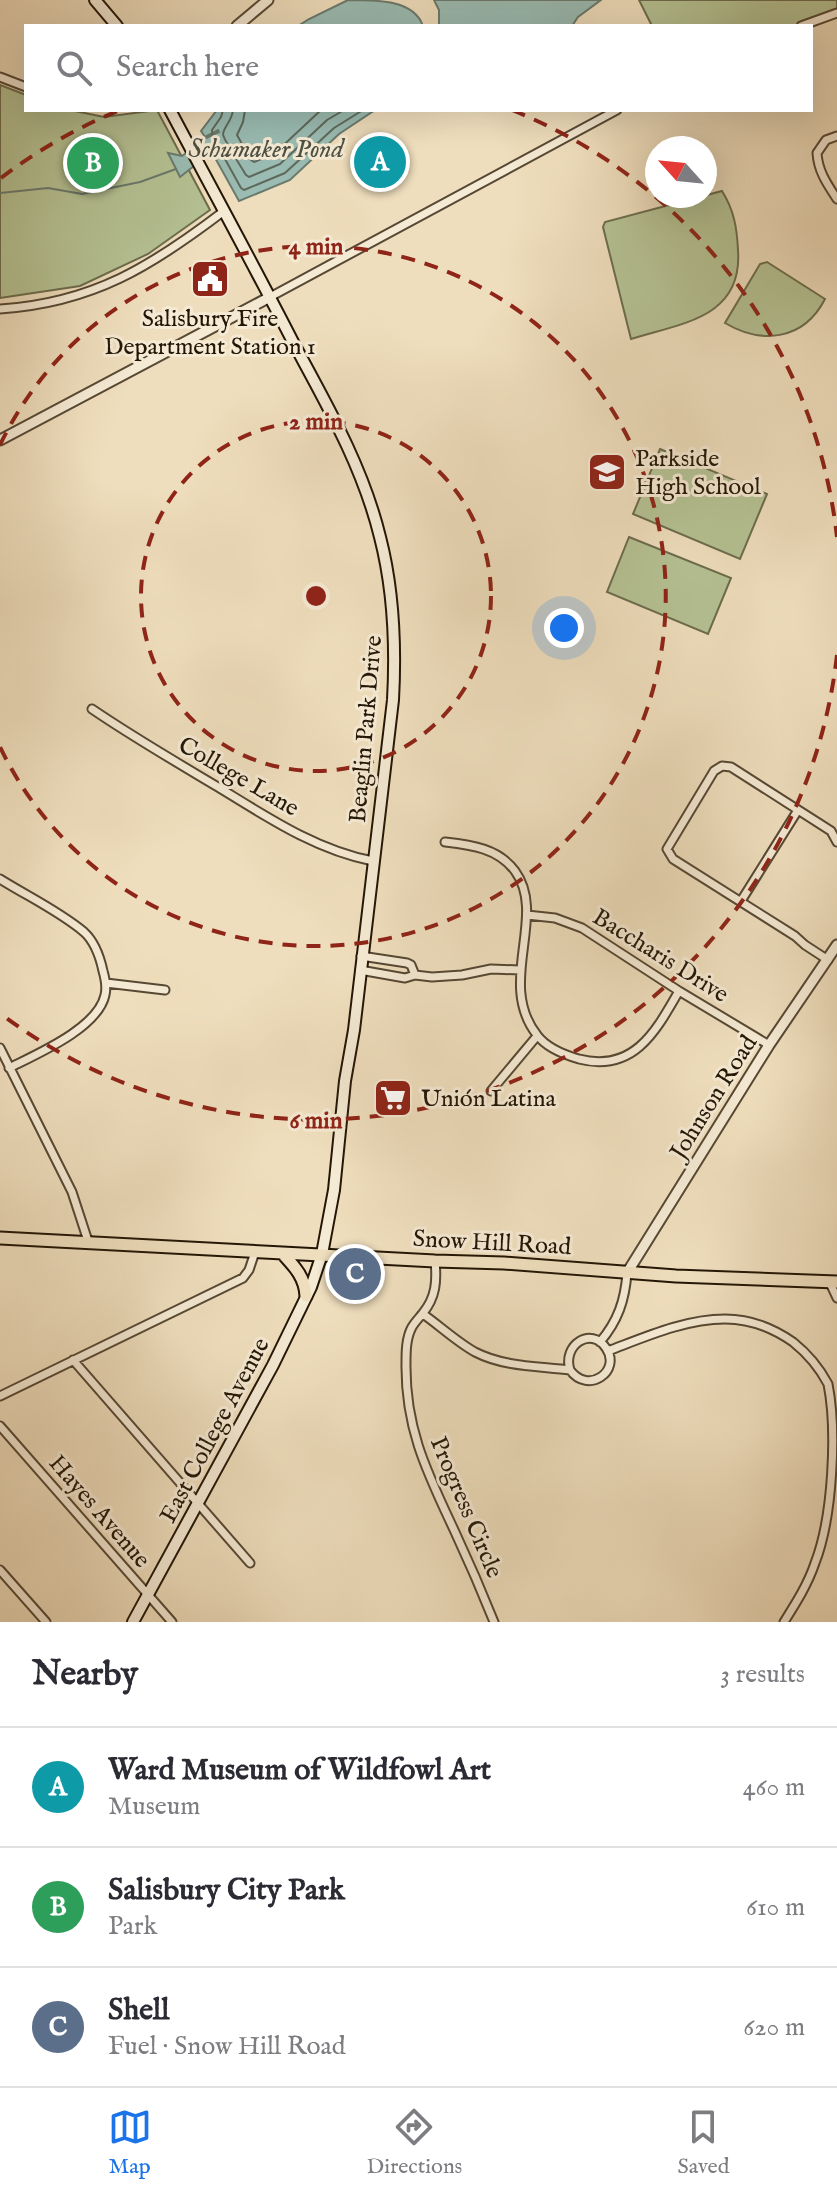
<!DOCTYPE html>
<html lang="en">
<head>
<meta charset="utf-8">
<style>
	body { margin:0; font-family:"IM FELL English",serif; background:#f7f7f7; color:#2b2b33 }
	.compass { position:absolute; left:645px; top:136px; width:72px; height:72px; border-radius:50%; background:#fff; box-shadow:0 8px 32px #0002; rotate:297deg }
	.you { position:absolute; left:564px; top:628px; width:28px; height:28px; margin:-20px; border:6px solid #fff; border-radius:50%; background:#1a73e8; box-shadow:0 0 0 12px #1a73e833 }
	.badge { display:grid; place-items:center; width:52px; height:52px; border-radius:50%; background:#1a73e8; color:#fff; font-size:26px; font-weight:700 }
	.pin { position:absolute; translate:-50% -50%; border:4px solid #fff; box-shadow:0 2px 8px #0006 }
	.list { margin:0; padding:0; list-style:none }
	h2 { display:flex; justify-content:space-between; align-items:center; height:104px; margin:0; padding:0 32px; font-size:34px }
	h2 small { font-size:26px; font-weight:400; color:#7c7c81 }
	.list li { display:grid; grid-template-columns:52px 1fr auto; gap:24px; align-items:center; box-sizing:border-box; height:120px; padding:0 32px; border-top:2px solid #e1e1e2 }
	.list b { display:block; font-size:30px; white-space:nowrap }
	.list p { margin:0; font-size:26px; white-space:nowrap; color:#7c7c81 }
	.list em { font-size:26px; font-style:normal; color:#7c7c81 }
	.icon { flex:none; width:44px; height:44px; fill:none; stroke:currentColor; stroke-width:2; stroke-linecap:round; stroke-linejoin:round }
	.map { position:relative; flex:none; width:837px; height:1622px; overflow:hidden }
	.search { position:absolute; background:#fff; box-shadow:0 8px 32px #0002; left:24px; right:24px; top:24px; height:88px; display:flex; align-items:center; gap:20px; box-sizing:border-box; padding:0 28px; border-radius:0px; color:#7c7c81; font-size:30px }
	.sheet { height:464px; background:#fff }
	nav { display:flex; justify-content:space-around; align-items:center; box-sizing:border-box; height:112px; border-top:2px solid #e1e1e2; background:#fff; font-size:22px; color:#7c7c81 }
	nav a { display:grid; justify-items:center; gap:4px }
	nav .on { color:#1a73e8 }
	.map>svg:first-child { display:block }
	.green { fill:#b5c294; stroke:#6c6c4d; stroke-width:2 }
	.water { fill:#9abcb3; stroke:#6a7a6e; stroke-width:2 }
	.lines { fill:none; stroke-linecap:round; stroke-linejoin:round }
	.shore { stroke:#5e695c; stroke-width:2 }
	.stream { stroke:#6a7a6e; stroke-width:2 }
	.minor-casing { stroke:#564834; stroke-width:11 }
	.tertiary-casing { stroke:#564834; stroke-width:13 }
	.secondary-casing { stroke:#231606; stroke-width:14 }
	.primary-casing { stroke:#231606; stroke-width:15 }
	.minor { stroke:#f5ead4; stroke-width:7 }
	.tertiary { stroke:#f5ead4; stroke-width:9 }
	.secondary { stroke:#f5ead4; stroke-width:10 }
	.primary { stroke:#efdebd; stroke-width:11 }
	.ring { fill:none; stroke:#8f2418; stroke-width:4; stroke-dasharray:14 10 }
	.labels { text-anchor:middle; stroke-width:6; stroke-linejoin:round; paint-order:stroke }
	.poi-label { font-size:24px; fill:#231606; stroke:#f5ead4; text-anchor:start }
	.street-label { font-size:24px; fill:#231606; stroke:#f5ead4 }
	.water-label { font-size:26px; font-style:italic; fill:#4d5043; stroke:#f5ead4 }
	.centre { fill:#8f2418; stroke:#f5ead4; stroke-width:4 }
	.ring-label { font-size:24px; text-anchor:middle; font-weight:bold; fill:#8f2418; stroke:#f5ead4; stroke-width:6; stroke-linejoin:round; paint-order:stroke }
</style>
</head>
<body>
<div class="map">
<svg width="837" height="1622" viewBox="0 0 837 1622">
	<rect width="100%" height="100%" fill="#efdebd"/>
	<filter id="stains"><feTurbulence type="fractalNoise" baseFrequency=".0025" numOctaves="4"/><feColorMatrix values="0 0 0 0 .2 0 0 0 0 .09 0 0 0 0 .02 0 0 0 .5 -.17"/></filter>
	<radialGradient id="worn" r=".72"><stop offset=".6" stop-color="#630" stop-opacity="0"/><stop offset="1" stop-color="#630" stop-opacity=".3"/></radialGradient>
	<path class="green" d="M639,0H837V13L801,26H652Z
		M0,85L26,95V110H70L104,117L157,110L210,210L148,254L80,286L0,298Z
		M722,191C734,210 737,228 738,250C743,318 682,323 631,339L603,227L605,222Z
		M767,262L825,299C804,340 762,345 725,323L760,264Z
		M660,449L767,494L740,559L633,514Z
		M629,537L731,578L708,634L607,592Z"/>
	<path class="water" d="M348,0C379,0 414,0 423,26H298L309,19Z
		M434,0H601L578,17L572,26H439V10Z
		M217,110H375L339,134L290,180L239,201L214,156L227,149L226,147L208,155L180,177L168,153L182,156L206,138L219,132L218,130L205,137L201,131Z"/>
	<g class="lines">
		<path class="shore" d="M223,110L221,117L212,130L213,144L220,150L241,188L244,190L285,173L334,128L363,110
			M233,110C232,121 224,126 223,134C223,139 242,168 246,175L249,177L280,164L327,120L344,110
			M245,110L243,122L237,135L251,160L254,162L274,154L321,110"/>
		<path class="stream" d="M0,193L48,188L82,194L140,182L176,169"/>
		<defs>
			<path id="minor" d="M801,26L837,13
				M0,77L26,87
				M837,136L826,140L817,153C818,171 827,184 837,199
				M270,297L617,110
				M0,309C93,303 152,266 224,211
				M92,709C133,737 176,762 218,787C267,817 316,850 373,861
				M445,842C471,845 498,848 515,871C548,916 496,983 537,1035C546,1047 565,1055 579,1059C634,1073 656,1031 679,991
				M0,879C27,896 59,911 84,932C95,942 100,957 103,971C105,978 107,987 105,995C98,1028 37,1054 9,1068
				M741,901L798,810
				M527,915L555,918L582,928L679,991L769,1045
				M361,956L407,963L411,965L415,975
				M828,960L805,945L795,936L673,859L667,849L714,771L722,766L731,767L831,831L837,842
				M360,970L405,978L415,975L432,977L462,975L491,969L520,970
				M106,983L165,990
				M0,1048L72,1192L88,1241
				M491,1091L537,1036
				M435,1261C437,1281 436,1297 423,1313C419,1318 415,1322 412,1327C406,1338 406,1352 406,1363C405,1430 428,1474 455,1532C469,1562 482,1592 494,1622
				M830,1283L837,1298
				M423,1314C440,1326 457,1342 475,1352C504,1367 538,1366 570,1370C588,1395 622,1371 606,1348C591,1326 562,1345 570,1370
				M600,1342C618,1321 625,1300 627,1273
				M608,1351C645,1337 685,1319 725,1319C750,1319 773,1328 793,1342C808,1354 819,1367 828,1384C837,1430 833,1517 815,1563C808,1584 796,1603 784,1622
				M73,1360L250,1563
				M0,1396L243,1278L249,1270L255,1252
				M0,1426L172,1622
				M0,1570L46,1622"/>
			<path id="tertiary" d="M237,26L268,0
				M0,440L270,297
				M627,1273L769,1045L837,945"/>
			<path id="secondary" d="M95,0L117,26
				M133,1622L273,1365L311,1287L322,1254L334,1190L345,1081L354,1030L393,700C396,645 394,591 380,537C363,467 327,405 293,342C253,264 211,187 170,110"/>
			<path id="primary" d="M0,1238L435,1261L504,1263L676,1276L837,1282
				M282,1253C294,1266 305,1277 306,1296"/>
		</defs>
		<use href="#minor" class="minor-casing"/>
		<use href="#tertiary" class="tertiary-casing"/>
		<use href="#secondary" class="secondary-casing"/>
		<use href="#primary" class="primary-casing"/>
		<use href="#minor" class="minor"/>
		<use href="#tertiary" class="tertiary"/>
		<use href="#secondary" class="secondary"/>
		<use href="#primary" class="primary"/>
	</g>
	<g class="ring">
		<circle cx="316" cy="596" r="175"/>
		<path d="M0 445A350 350 0 1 1 0 747"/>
		<path d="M837 655A524 524 0 0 1 1 1014M1 178A524 524 0 0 1 120 110M512 110A524 524 0 0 1 837 537"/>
	</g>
	<defs>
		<symbol id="civic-square" viewBox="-11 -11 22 22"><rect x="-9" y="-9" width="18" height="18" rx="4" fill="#8f2418" stroke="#f5ead4"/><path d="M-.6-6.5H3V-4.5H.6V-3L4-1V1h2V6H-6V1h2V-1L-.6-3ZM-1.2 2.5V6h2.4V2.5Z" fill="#fff"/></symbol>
		<symbol id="school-square" viewBox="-11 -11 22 22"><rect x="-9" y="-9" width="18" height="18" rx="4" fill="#8f2418" stroke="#f5ead4"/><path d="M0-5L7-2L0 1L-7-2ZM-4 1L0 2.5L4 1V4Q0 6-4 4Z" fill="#fff"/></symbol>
		<symbol id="supermarket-square" viewBox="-11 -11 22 22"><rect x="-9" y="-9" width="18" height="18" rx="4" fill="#8f2418" stroke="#f5ead4"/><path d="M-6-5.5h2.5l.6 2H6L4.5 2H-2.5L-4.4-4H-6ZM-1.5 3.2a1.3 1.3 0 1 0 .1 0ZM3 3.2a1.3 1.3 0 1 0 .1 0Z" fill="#fff"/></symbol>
	</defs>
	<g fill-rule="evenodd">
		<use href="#civic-square" x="188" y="257" width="44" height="44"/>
		<use href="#school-square" x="585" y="450" width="44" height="44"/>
		<use href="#supermarket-square" x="371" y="1076" width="44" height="44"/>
	</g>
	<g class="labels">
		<g class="poi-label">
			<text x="210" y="326" text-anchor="middle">Salisbury Fire<tspan x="210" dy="28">Department Station 1</tspan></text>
			<text x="635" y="466">Parkside<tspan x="635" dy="28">High School</tspan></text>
			<text x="421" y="1106">Unión Latina</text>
		</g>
		<g class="street-label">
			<text transform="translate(365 729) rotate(-85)" y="8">Beaglin Park Drive</text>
			<text transform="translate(239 776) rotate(30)" y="8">College Lane</text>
			<text transform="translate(661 955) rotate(32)" y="8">Baccharis Drive</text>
			<text transform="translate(713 1097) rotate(-58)" y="8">Johnson Road</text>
			<text transform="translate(492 1242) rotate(3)" y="8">Snow Hill Road</text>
			<text transform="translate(214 1430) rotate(-62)" y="8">East College Avenue</text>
			<text transform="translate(467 1507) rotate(67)" y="8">Progress Circle</text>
			<text transform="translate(100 1511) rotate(49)" y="8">Hayes Avenue</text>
		</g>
		<g class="water-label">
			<text x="266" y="157">Schumaker Pond</text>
		</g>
	</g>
	<circle cx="316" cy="596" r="12" class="centre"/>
	<g class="ring-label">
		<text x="316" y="254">4 min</text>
		<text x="316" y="429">2 min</text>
		<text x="316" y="1128">6 min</text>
	</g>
	<rect width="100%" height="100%" filter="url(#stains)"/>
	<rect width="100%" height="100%" fill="url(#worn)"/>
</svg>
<svg class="compass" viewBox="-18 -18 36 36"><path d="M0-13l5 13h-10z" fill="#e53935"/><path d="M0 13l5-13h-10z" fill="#7c7c81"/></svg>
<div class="you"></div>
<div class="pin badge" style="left:380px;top:162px;background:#0f9aa8">A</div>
<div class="pin badge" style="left:93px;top:163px;background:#2e9e5b">B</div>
<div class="pin badge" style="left:355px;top:1274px;background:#5c6f8a">C</div>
<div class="search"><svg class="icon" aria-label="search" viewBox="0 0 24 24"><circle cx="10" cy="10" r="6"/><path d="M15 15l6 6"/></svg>Search here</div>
</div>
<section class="sheet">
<h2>Nearby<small>3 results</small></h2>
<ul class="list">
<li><span class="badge" style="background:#0f9aa8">A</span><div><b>Ward Museum of Wildfowl Art</b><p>Museum</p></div><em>460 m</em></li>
<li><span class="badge" style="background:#2e9e5b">B</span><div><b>Salisbury City Park</b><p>Park</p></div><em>610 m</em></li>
<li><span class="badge" style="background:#5c6f8a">C</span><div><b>Shell</b><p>Fuel · Snow Hill Road</p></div><em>620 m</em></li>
</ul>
</section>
<nav>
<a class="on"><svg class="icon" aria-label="map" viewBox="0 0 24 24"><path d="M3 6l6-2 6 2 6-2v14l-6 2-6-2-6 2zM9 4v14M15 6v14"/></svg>Map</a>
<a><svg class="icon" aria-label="directions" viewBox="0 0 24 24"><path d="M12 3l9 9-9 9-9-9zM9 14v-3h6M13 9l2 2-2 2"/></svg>Directions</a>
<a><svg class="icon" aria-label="saved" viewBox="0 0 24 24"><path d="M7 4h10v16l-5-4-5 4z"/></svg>Saved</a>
</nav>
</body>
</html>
